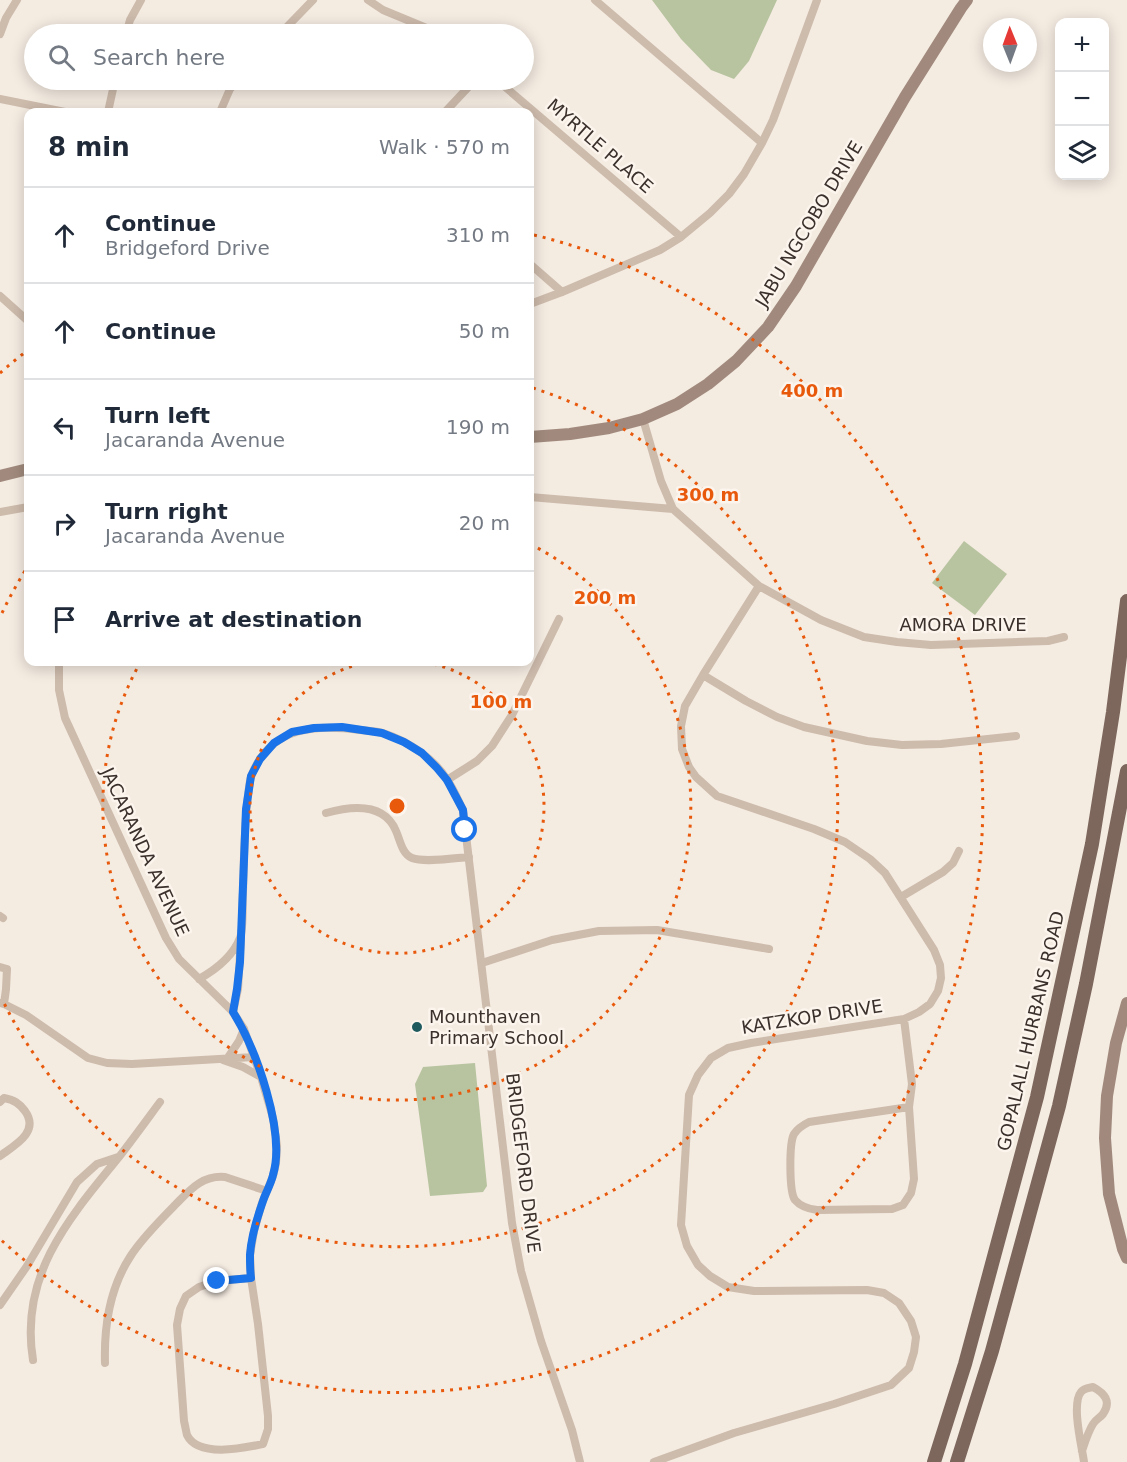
<!DOCTYPE html>
<html lang="en">
<head>
<meta charset="utf-8">
<style>
	body { margin:0; font-family:"DejaVu Sans",sans-serif; background:#f2f2f3; color:#1f2937 }
	.controls { position:absolute; right:18px; top:18px; display:grid; overflow:hidden; border-radius:12px; box-shadow:0 3px 15px #0003 }
	.controls button { width:54px; height:54px; display:grid; place-items:center; padding:0; border:0; border-bottom:2px solid #e0e1e3; background:#fff; color:#1f2937; font:30px sans-serif }
	.compass { position:absolute; left:983px; top:18px; width:54px; height:54px; border-radius:50%; background:#fff; box-shadow:0 3px 15px #0003; rotate:359deg }
	.stop { position:absolute; width:18px; height:18px; margin:-14px; border:4px solid #1a73e8; border-radius:50%; background:#fff }
	.stop.end { background:#1a73e8; border-color:#fff; box-shadow:0 2px 6px #0008 }
	.list { margin:0; padding:0; list-style:none }
	h2 { display:flex; justify-content:space-between; align-items:center; height:78px; margin:0; padding:0 24px; font-size:26px }
	h2 small { font-size:20px; font-weight:400; color:#747a83 }
	.list li { display:grid; grid-template-columns:39px 1fr auto; gap:18px; align-items:center; box-sizing:border-box; height:96px; padding:0 24px; border-top:2px solid #e0e1e3 }
	.list b { display:block; font-size:22px; white-space:nowrap }
	.list p { margin:0; font-size:20px; white-space:nowrap; color:#747a83 }
	.list em { font-size:20px; font-style:normal; color:#747a83 }
	.icon { flex:none; width:33px; height:33px; fill:none; stroke:currentColor; stroke-width:2; stroke-linecap:round; stroke-linejoin:round }
	.map { position:relative; flex:none; width:1127px; height:1462px; overflow:hidden }
	.search { position:absolute; background:#fff; box-shadow:0 3px 15px #0003; left:24px; top:24px; width:510px; height:66px; display:flex; align-items:center; gap:15px; box-sizing:border-box; padding:0 21px; border-radius:33px; color:#747a83; font-size:22px }
	.panel { position:absolute; background:#fff; box-shadow:0 3px 15px #0003; left:24px; top:108px; width:510px; height:558px; border-radius:12px }
	.map>svg:first-child { display:block }
	.green { fill:#b8c4a0 }
	.lines { fill:none; stroke-linecap:round; stroke-linejoin:round }
	.minor { stroke:#cdbbac; stroke-width:8 }
	.secondary { stroke:#a18a7d; stroke-width:12 }
	.primary { stroke:#7d675c; stroke-width:14 }
	.route { stroke:#1a73e8; stroke-width:8 }
	.ring { fill:none; stroke:#e8590c; stroke-width:3; stroke-dasharray:3 6 }
	.poi-dot { fill:#1f5a5e; stroke:#fbf5ee; stroke-width:2 }
	.labels { text-anchor:middle; stroke-width:5; stroke-linejoin:round; paint-order:stroke }
	.street-label { font-size:18px; fill:#3b302b; stroke:#fbf5ee }
	.poi-label { font-size:18px; fill:#3b302b; stroke:#fbf5ee; text-anchor:start }
	.centre { fill:#e8590c; stroke:#fbf5ee; stroke-width:3 }
	.ring-label { font-size:18px; text-anchor:middle; font-weight:bold; fill:#e8590c; stroke:#fbf5ee; stroke-width:5; stroke-linejoin:round; paint-order:stroke }
</style>
</head>
<body>
<div class="map">
<svg width="1127" height="1462" viewBox="0 0 1127 1462">
	<rect width="100%" height="100%" fill="#f4ebe1"/>
	<path class="green" d="M652,0H777L749,61L734,79L711,70L681,39Z
		M964,541L1007,574L975,615L932,583Z
		M475,1063L487,1186L483,1192L430,1196L415,1084L423,1067Z"/>
	<g class="lines">
		<path class="minor" d="M368,0L383,10L441,34
			M595,0L762,143
			M0,34L6,18L17,0
			M126,34L130,20L141,0
			M280,34L313,0
			M497,80L681,237
			M0,99L65,112
			M108,112L115,80
			M220,112L230,89L238,80
			M445,112L475,80
			M530,264L562,292
			M0,296L28,321
			M530,304L562,292L660,250L681,237L710,213L729,194L744,174L762,143L773,120L817,0
			M643,419L661,481L673,509L759,586L821,620L864,637L897,642L931,645L1048,641L1064,637
			M530,497L673,509
			M0,512L28,507
			M59,662V690L65,718L166,938L179,959L233,1012L244,1029L261,1077L273,1118L277,1146L276,1163L273,1176L262,1203L254,1231L250,1255L251,1278L258,1324L268,1416V1429L263,1444C244,1448 198,1458 187,1435C186,1431 185,1425 184,1421L177,1325L180,1309L186,1296L199,1287L217,1281L251,1278
			M703,675L746,701L777,717L804,727L867,741L902,745L941,744L1016,736
			M447,780L477,761L492,746L512,715L559,619
			M326,813C351,806 384,802 396,831C400,840 402,854 412,858C425,863 455,858 469,857
			M901,897L943,872L953,863L959,851
			M0,916L3,918
			M482,963L552,940L599,931L657,930L769,949
			M0,967L7,969L6,989L4,1004
			M199,979C215,970 233,956 240,938C244,928 242,903 243,892C244,860 244,828 248,796C249,789 249,781 252,774C272,726 316,724 360,730C368,731 376,731 383,733C408,741 435,759 448,781C454,790 458,800 463,810L512,1223L521,1271L541,1341L572,1430L580,1462
			M0,1003L4,1004L26,1015L88,1058L107,1063L132,1064L254,1057
			M233,1012L238,989L241,937
			M904,1019L912,1084L909,1107L914,1179L911,1193L903,1205L892,1209L817,1210C809,1209 801,1207 795,1200C789,1192 789,1143 794,1134C798,1128 803,1125 809,1122L909,1107
			M227,1059L239,1041L244,1029
			M223,1060L243,1067L261,1077
			M0,1102L4,1098C14,1100 19,1103 25,1111C40,1132 15,1145 0,1156
			M0,1305L27,1266L77,1182L97,1164L118,1157
			M33,1360C19,1275 69,1218 119,1157C133,1139 146,1121 160,1102
			M105,1363C104,1328 110,1288 130,1257C142,1238 159,1222 175,1205C190,1190 202,1175 225,1177L267,1191
			M1082,1451C1085,1442 1088,1432 1093,1424C1096,1419 1100,1418 1103,1414C1112,1401 1104,1393 1093,1387C1088,1388 1084,1388 1081,1392C1071,1404 1082,1447 1084,1462
			M654,1462L734,1433L834,1404L891,1385L909,1368L914,1352L916,1337L911,1321L899,1303L884,1293L867,1290L754,1291L728,1287L710,1276L698,1265L687,1246L681,1225L689,1095L698,1075L711,1058L728,1048L751,1043L904,1019L919,1012L930,1004L938,991L941,978L940,965L934,950L885,873L870,859L845,842L814,829L717,796L696,777L689,767L682,749L681,726L685,706L703,675L759,586"/>
		<path class="secondary" d="M530,437L570,434L609,428L643,419L677,404L708,384L736,361L768,327L796,286L905,97L961,8L967,0
			M0,476L28,469
			M1127,1003L1116,1043L1107,1096L1105,1138L1109,1194L1123,1249L1127,1258"/>
		<path class="primary" d="M934,1462L965,1364L1037,1097L1092,844L1113,712L1127,601
			M957,1462L992,1351L1059,1106L1086,984L1127,771"/>
	</g>
	<g class="lines">
		<path class="route" d="M217,1281L251,1278C250,1271 250,1263 250,1255C251,1237 257,1218 263,1201C266,1192 271,1184 273,1175C286,1132 256,1049 233,1012L237,989L240,962L246,809L251,776L260,759L274,743L292,732L314,728L342,727L382,733L404,742L422,753L437,768L447,780L463,810L465,830"/>
	</g>
	<g class="ring">
		<path d="M425 662A147 147 0 1 1 369 662"/>
		<path d="M530 544A294 294 0 1 1 140 663"/>
		<path d="M2 613A440 440 0 0 1 28 566M533 388A440 440 0 1 1 2 999"/>
		<path d="M0 373A587 587 0 0 1 28 350M534 235A587 587 0 1 1 0 1239"/>
	</g>
	<circle class="poi-dot" cx="417" cy="1027" r="6"/>
	<g class="labels">
		<g class="street-label">
			<text transform="translate(600 146) rotate(41)" y="6">MYRTLE PLACE</text>
			<text transform="translate(809 224) rotate(-59)" y="6">JABU NGCOBO DRIVE</text>
			<text x="963" y="631">AMORA DRIVE</text>
			<text transform="translate(145 852) rotate(65)" y="6">JACARANDA AVENUE</text>
			<text transform="translate(812 1017) rotate(-9)" y="6">KATZKOP DRIVE</text>
			<text transform="translate(1031 1031) rotate(-77)" y="6">GOPALALL HURBANS ROAD</text>
			<text transform="translate(523 1163) rotate(83)" y="6">BRIDGEFORD DRIVE</text>
		</g>
		<g class="poi-label">
			<text x="429" y="1023">Mounthaven<tspan x="429" dy="21">Primary School</tspan></text>
		</g>
	</g>
	<circle cx="397" cy="806" r="9" class="centre"/>
	<g class="ring-label">
		<text x="812" y="397">400 m</text>
		<text x="708" y="501">300 m</text>
		<text x="605" y="604">200 m</text>
		<text x="501" y="708">100 m</text>
	</g>
</svg>
<div class="controls">
<button>+</button>
<button>−</button>
<button><svg class="icon" aria-label="layers" viewBox="0 0 24 24"><path d="M12 4l9 5-9 5-9-5zM3 14l9 5 9-5"/></svg></button>
</div>
<svg class="compass" viewBox="-18 -18 36 36"><path d="M0-13l5 13h-10z" fill="#e53935"/><path d="M0 13l5-13h-10z" fill="#747a83"/></svg>
<div class="stop" style="left:465px;top:830px"></div>
<div class="stop end" style="left:217px;top:1281px"></div>
<div class="search"><svg class="icon" aria-label="search" viewBox="0 0 24 24"><circle cx="10" cy="10" r="6"/><path d="M15 15l6 6"/></svg>Search here</div>
<section class="panel">
<h2>8 min<small>Walk · 570 m</small></h2>
<ul class="list">
<li><svg class="icon" aria-label="ahead" viewBox="0 0 24 24"><path d="M12 20V5M6 11l6-6 6 6"/></svg><div><b>Continue</b><p>Bridgeford Drive</p></div><em>310 m</em></li>
<li><svg class="icon" aria-label="ahead" viewBox="0 0 24 24"><path d="M12 20V5M6 11l6-6 6 6"/></svg><div><b>Continue</b></div><em>50 m</em></li>
<li><svg class="icon" aria-label="left" viewBox="0 0 24 24"><path d="M17 20v-9H6M10 6l-5 5 5 5"/></svg><div><b>Turn left</b><p>Jacaranda Avenue</p></div><em>190 m</em></li>
<li><svg class="icon" aria-label="right" viewBox="0 0 24 24"><path d="M7 20v-9h11M14 6l5 5-5 5"/></svg><div><b>Turn right</b><p>Jacaranda Avenue</p></div><em>20 m</em></li>
<li><svg class="icon" aria-label="arrive" viewBox="0 0 24 24"><path d="M6 21V4h12l-3 4 3 4H6"/></svg><div><b>Arrive at destination</b></div></li>
</ul>
</section>
</div>
</body>
</html>
